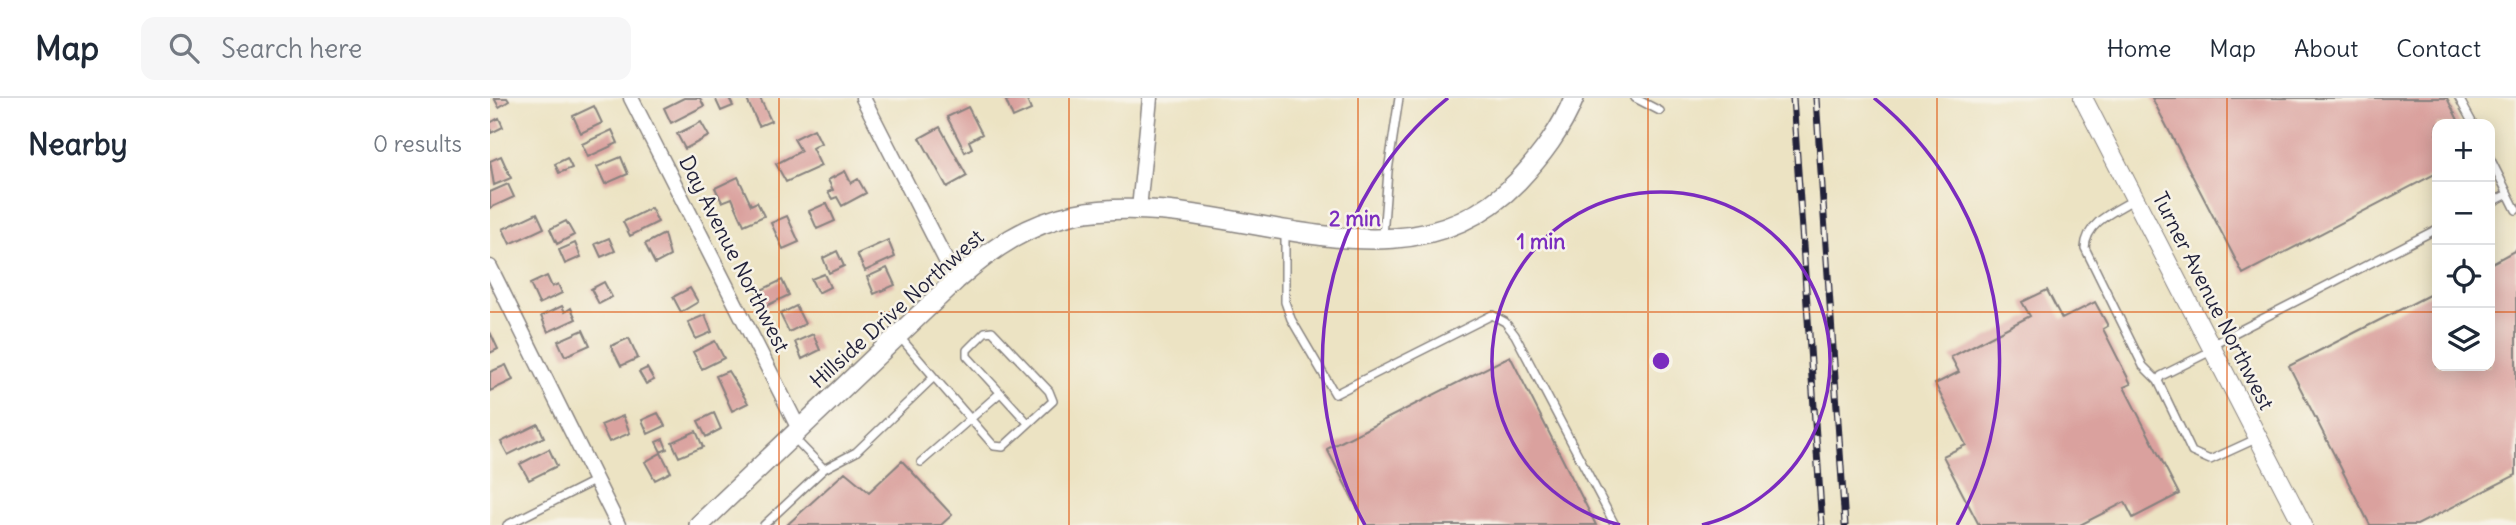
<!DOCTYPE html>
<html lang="en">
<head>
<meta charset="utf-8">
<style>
	body { margin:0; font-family:Delius,sans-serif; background:#f6f6f7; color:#1f2937 }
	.controls { position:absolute; right:21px; top:21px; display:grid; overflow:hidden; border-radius:14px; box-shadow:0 4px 18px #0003 }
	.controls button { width:63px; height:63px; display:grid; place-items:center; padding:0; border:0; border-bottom:2px solid #e0e1e3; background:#fff; color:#1f2937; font:35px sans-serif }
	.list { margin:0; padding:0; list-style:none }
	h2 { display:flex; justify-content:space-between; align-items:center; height:91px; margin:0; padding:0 28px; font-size:30px }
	h2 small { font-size:23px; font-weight:400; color:#747a83 }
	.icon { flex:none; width:38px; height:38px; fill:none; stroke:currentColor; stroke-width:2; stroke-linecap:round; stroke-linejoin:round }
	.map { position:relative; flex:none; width:2026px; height:427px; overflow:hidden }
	header { display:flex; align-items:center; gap:42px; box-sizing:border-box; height:98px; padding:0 35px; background:#fff; border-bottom:2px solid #e0e1e3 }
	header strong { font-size:33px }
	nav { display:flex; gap:38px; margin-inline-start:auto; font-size:24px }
	.search { width:490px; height:63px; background:#f6f6f7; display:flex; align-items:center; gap:18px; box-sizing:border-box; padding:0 24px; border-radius:14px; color:#747a83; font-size:26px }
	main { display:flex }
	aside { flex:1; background:#fff }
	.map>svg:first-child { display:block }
	.building { fill:#daa19e }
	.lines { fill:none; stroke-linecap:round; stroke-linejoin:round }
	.service-casing { stroke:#87827f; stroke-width:10 }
	.minor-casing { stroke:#87827f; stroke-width:17 }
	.tertiary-casing { stroke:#87827f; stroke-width:20 }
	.secondary-casing { stroke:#87827f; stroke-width:22 }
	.service { stroke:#fff; stroke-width:7 }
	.minor { stroke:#fff; stroke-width:14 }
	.tertiary { stroke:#fff; stroke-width:18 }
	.secondary { stroke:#fff; stroke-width:19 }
	.rail-casing { stroke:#22223b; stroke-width:7 }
	.rail { stroke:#f7f3e8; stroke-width:4.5; stroke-dasharray:13; stroke-linecap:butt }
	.grid { fill:none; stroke:#de560e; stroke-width:2; stroke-opacity:0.55 }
	.ring { fill:none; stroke:#7b2cbf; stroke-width:3.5 }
	.labels { text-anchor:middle; stroke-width:5; stroke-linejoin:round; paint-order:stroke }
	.street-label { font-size:21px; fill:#22223b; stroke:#f7f3e8 }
	.centre { fill:#7b2cbf; stroke:#f7f3e8; stroke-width:3.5 }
	.ring-label { font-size:21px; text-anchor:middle; font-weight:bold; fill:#7b2cbf; stroke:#f7f3e8; stroke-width:5; stroke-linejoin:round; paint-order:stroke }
</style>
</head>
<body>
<header>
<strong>Map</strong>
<div class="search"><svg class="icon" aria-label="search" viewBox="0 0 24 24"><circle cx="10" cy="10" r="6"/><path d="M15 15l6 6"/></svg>Search here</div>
<nav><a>Home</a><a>Map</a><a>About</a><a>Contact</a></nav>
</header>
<main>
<aside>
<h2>Nearby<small>0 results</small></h2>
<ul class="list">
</ul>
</aside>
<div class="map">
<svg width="2026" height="427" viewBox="0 0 2026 427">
	<rect width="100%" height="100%" fill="#f7f3e8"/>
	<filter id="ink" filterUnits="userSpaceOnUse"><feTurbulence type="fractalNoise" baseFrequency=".0143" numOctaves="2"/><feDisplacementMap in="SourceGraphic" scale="14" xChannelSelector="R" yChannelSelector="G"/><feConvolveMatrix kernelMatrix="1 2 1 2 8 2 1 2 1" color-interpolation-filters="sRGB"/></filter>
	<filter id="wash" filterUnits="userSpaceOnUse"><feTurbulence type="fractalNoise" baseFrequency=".00686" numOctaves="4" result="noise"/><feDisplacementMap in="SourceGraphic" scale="28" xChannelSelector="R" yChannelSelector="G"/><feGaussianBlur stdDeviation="1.57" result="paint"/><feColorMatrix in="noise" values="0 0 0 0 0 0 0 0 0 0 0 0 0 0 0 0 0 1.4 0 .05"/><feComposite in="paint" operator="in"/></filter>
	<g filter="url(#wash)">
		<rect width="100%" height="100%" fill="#ece3c3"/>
		<g id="blocks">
			<path class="building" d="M4,0H17L19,3L9,9Z
				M194,0H210L214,8L181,25L174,10Z
				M225,0H239L243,8L231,13Z
				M262,0H270L281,23L269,28L257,2Z
				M522,0H536L541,12L523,20L516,3Z
				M1662,0H1957L1970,26H1947V75L1753,176Z
				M104,8L112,25L91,35L83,18Z
				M478,9L492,36L479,43L482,50L475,54L457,19Z
				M9,20L13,29L1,35L0,25Z
				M211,24L219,38L195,51L187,36Z
				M450,29L477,78L457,89L430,40Z
				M324,31L331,45L322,50L331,68L296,84L286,66L311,53L304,41Z
				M122,32L128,45L98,59L92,46Z
				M11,58L21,80L4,87L0,63Z
				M131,59L138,76L115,86L107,69Z
				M77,60L82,70L69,75L65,66Z
				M355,73L361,85L368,81L376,95L352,108L347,99L342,101L338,94L343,92L338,82Z
				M248,79L261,107L267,104L274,118L254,127L242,100L232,104L225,90Z
				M18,86L24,99L0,110V94Z
				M337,105L345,123L327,131L319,113Z
				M161,110L168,124L140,138L133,124Z
				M47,115L54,130L20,146L13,131Z
				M297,118L309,144L293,151L281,125Z
				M76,123L84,137L67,146L60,131Z
				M174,136L180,158L165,166L155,146Z
				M119,140L125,153L111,159L105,146Z
				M398,142L405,159L375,173L367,156Z
				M85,145L91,159L75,166L69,152Z
				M2026,152V377L1927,427H1880L1799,268L1947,193V268H2000V166Z
				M347,153L354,168L339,175L333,160Z
				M397,170L405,187L384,196L377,179Z
				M334,176L340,189L328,195L321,181Z
				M57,178L62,189L68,186L72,195L49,206L40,186Z
				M292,182L299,197L274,209L267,194Z
				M114,184L122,199L109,206L101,191Z
				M200,190L208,204L191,214L183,199Z
				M1557,192L1572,221L1605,204L1618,228L1613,231L1641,286L1634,289L1689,396L1643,420L1635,404L1590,427H1489L1453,358L1476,347L1445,286L1469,274L1461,259L1540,218L1532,204Z
				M72,208L75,214L81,210L86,221L58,234L51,218Z
				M306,208L315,226L299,234L290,216Z
				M215,217L222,234L206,241L198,224Z
				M93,232L100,247L75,258L68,243Z
				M0,234L8,251L0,255Z
				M323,236L330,252L312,261L305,244Z
				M139,240L148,260L131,268L121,248Z
				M225,243L234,260L212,271L203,254Z
				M1020,258L1106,427H876L837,351Z
				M16,267L23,282L0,293V274Z
				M157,270L164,282L156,286L149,274Z
				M238,273L258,305L242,313L226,278Z
				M168,315L175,328L158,336L152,322Z
				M224,315L231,331L216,339L208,323Z
				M133,318L140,335L119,344L111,327Z
				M48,326L54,339L18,357L11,344Z
				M206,333L213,349L189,359L182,344Z
				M173,341L177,351L171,354L166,344Z
				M59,351L67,368L39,382L30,366Z
				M171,355L181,374L165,382L155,364Z
				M412,363L462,417L451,427H297L355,374L379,394Z"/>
		</g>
	</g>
	<g filter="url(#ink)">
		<use href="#blocks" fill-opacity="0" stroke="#87827f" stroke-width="2"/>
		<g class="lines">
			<defs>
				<path id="service" d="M1145,0L1170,13
					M1969,0L1983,26
					M2000,60L2026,112
					M1645,101C1625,113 1596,124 1595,150L1653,268L1668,283
					M2000,105L2018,96
					M795,134V204L801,221L845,296L1002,217L1015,224L1025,237L1125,427
					M893,138L898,73L909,0
					M1721,247L1947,131
					M1723,252L1671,278L1668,283L1702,354L1720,362L1768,340
					M444,279L504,348L513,349L563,303L559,293L502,233L495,234L477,252V258L538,325
					M431,364L510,295
					M334,371L366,354L444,279L409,238
					M17,427L106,382
					M274,427L334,371L304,340"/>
				<path id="minor" d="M141,0L309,331
					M373,0L466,182
					M649,111L660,0
					M0,169L128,427"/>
				<path id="tertiary" d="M1593,0L1813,427"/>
				<path id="secondary" d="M209,427L466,182C502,150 538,126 585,116C733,86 907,209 1028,83C1052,57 1071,32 1084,0"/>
			</defs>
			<use href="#service" class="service-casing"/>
			<use href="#minor" class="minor-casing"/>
			<use href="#tertiary" class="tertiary-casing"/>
			<use href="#secondary" class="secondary-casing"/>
			<use href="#service" class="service"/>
			<use href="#minor" class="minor"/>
			<use href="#tertiary" class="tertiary"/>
			<use href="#secondary" class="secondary"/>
			<defs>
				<path id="rail" d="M1303,0L1332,427
					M1326,0L1355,427"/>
			</defs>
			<use href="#rail" class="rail-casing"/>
			<use href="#rail" class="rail"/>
		</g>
	</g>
	<path class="grid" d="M289,0V427M579,0V427M868,0V427M1158,0V427M1447,0V427M1737,0V427M0,214H1947M2000,214H2026"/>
	<g class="ring">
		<path d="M1130 427A169 169 0 1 1 1212 427"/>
		<path d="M875 427A338 338 0 0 1 958 0M1384 0A338 338 0 0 1 1467 427"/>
	</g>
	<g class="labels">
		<g class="street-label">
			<text transform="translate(244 156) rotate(63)" y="7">Day Avenue Northwest</text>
			<text transform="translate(1723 203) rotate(63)" y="7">Turner Avenue Northwest</text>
			<text transform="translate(407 211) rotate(-42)" y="7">Hillside Drive Northwest</text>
		</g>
	</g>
	<circle cx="1171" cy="263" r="10" class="centre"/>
	<g class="ring-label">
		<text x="865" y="128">2 min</text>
		<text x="1051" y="151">1 min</text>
	</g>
</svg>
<div class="controls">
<button>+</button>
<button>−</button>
<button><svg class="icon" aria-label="locate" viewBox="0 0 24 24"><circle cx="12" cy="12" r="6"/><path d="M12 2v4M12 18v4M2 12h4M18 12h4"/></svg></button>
<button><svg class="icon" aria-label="layers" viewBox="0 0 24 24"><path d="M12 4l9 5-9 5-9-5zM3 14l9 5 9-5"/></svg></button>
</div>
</div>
</main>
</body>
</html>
